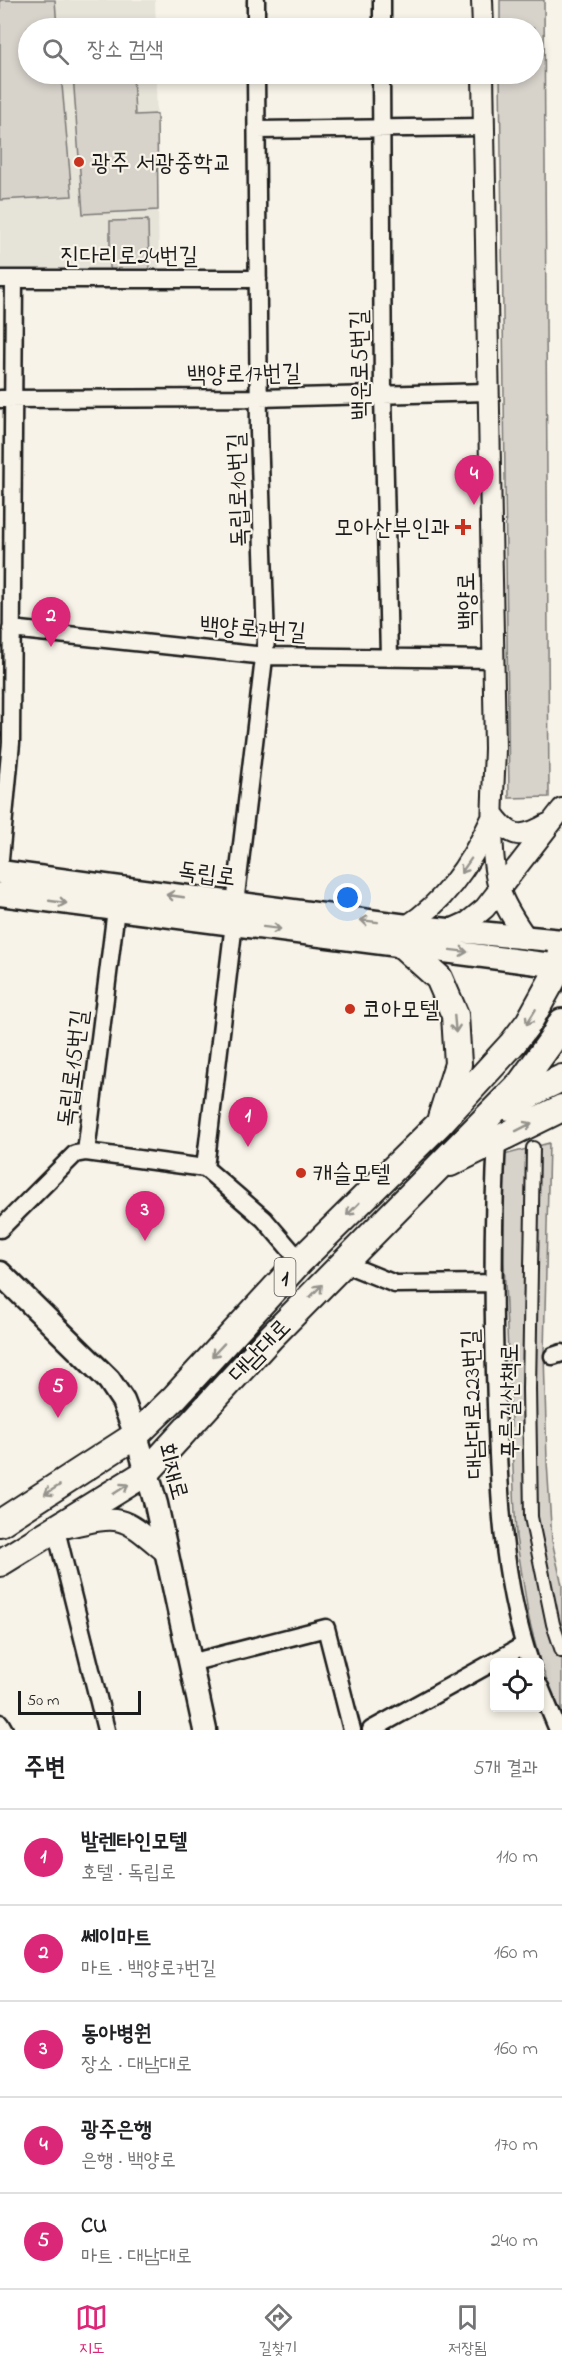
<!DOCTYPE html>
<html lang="ko">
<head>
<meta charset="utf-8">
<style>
	body { margin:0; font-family:"Indie Flower","Poor Story",sans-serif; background:#f2f2f2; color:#202124 }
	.controls { position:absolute; right:18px; bottom:18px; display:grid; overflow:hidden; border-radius:6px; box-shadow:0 3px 9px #0003 }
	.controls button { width:54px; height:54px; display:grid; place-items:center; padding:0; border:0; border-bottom:2px solid #e0e0e0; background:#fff; color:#202124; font:30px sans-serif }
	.scale { position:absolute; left:18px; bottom:15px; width:123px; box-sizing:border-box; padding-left:6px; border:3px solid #1c1c1c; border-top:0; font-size:16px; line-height:21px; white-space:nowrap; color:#1c1c1c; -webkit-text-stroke:4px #f7f3e8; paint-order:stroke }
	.you { position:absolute; left:348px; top:898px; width:21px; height:21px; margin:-15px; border:4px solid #fff; border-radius:50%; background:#1a73e8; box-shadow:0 0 0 9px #1a73e833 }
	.badge { display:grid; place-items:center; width:39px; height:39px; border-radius:50%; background:#db2777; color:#fff; font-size:20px; font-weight:700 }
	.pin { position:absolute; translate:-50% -50px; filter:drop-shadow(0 2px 3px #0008) }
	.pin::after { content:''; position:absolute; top:32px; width:21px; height:18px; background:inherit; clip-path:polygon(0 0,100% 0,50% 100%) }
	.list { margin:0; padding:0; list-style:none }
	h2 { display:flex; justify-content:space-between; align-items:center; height:78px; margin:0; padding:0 24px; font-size:26px }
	h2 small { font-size:20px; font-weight:400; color:#757577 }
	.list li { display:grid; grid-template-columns:39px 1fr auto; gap:18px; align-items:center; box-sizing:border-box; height:96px; padding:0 24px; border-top:2px solid #e0e0e0 }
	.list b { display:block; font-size:22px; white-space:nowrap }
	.list p { margin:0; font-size:20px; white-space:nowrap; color:#757577 }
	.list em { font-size:20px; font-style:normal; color:#757577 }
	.icon { flex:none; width:33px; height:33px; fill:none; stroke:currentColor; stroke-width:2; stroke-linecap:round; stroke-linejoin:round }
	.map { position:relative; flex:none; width:562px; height:1730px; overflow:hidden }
	.search { position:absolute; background:#fff; box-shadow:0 3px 9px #0003; left:18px; right:18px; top:18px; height:66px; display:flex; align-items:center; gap:15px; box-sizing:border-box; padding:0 21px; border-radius:33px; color:#757577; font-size:22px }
	.sheet { height:558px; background:#fff }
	nav { display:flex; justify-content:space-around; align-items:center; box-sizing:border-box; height:84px; border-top:2px solid #e0e0e0; background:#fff; font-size:16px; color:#757577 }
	nav a { display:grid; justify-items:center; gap:3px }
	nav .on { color:#db2777 }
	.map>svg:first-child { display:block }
	.built { fill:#e6e3d9 }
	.green { fill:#d7d3cb; stroke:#7a7874; stroke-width:1.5 }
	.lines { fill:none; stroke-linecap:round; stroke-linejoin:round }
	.pedestrian-casing { stroke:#1c1c1c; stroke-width:16 }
	.minor-casing { stroke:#1c1c1c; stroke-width:21 }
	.tertiary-casing { stroke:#1c1c1c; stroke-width:24 }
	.secondary-casing { stroke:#1c1c1c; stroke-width:27 }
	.primary-casing { stroke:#1c1c1c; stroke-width:30 }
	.pedestrian { stroke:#f7f3e8; stroke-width:12 }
	.minor { stroke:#f7f3e8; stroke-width:16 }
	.tertiary { stroke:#f7f3e8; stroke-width:20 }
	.secondary { stroke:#f7f3e8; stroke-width:22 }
	.primary { stroke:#f7f3e8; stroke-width:26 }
	.oneway { stroke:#94928c }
	.poi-dot { fill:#c8321e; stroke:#f7f3e8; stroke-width:2 }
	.labels { text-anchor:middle; stroke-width:4.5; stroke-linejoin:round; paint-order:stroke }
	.shield { fill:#f7f3e8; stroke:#5e5c59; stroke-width:1.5 }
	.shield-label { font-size:22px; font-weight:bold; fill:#1c1c1c }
	.poi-label { font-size:24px; fill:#1c1c1c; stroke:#f7f3e8; text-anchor:start }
	.street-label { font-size:24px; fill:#1c1c1c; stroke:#f7f3e8 }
</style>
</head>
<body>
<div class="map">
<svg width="562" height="1730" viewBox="0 0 562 1730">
	<rect width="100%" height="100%" fill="#f7f3e8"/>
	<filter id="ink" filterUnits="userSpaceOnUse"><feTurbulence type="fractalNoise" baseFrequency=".0167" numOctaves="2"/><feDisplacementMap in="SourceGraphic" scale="12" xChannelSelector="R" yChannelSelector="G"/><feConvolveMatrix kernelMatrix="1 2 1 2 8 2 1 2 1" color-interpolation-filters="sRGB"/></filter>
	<g filter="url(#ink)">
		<path class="built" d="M0,0H155L156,28H28V74H156L159,270L0,273Z"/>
		<path class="green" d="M0,0H55L57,28H28V74H61L72,196L0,200Z
			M500,0H544L549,797L509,798L500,74H534V28H500Z
			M73,74H133L135,115L157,114L158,210L83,214Z
			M148,220L149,270L110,271V221Z
			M549,1143L544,1353L547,1462L552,1541L562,1585V1721L539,1659L529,1619L516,1537L504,1261V1155Z"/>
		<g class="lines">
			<defs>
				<path id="pedestrian" d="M533,1148L529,1389L531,1517L553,1624L562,1651"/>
				<path id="minor" d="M256,0V28
					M382,28V0
					M381,74L383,394L389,657
					M257,130L484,127
					M0,279H258
					M0,399L259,398L488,392
					M11,629L265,656L493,659
					M0,859L11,743L14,279
					M235,904L266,641L259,432L256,74
					M497,1140C492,1229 493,1317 496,1405C499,1492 502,1580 530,1662
					M86,1152L116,909
					M205,1168L234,923
					M0,1229L75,1154L86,1152L205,1168L264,1219L300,1261
					M343,1263L395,1284L493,1283
					M553,1356L562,1353
					M56,1530L106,1730
					M190,1663L326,1628L352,1730
					M540,1687L558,1730
					M0,1723L4,1730
					M371,1730L524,1645"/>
				<path id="tertiary" d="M482,0L483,28
					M483,74L495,748C494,790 487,852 500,891C505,908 517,924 527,939
					M493,814C511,839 522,839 548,824
					M407,926C446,901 472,861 491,820
					M448,931L468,922L485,908L562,809
					M68,1527C123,1514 122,1516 165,1552"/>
				<path id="secondary" d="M0,872L407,926L562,941
					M0,894L560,966
					M0,1273L109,1380L123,1401L136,1435L156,1504L205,1730"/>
				<path id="primary" d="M401,944L439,978L455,1015L458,1064L441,1118
					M509,1107L539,1089L562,1078
					M450,1163L562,1108
					M0,1523L136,1435L175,1397L300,1261L439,1124L513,1043L529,1022L560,966L562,951
					M0,1563L147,1472L270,1338L521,1083L552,1040L562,1022"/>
			</defs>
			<use href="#pedestrian" class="pedestrian-casing"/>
			<use href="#minor" class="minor-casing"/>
			<use href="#tertiary" class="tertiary-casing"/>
			<use href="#secondary" class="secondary-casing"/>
			<use href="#primary" class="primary-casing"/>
			<use href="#pedestrian" class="pedestrian"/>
			<use href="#minor" class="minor"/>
			<use href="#tertiary" class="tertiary"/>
			<use href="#secondary" class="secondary"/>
			<use href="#primary" class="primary"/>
		</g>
		<defs><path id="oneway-shaft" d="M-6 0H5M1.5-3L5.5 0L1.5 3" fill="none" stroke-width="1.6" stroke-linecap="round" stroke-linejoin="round" transform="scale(1.5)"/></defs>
		<g class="oneway">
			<use href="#oneway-shaft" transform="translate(466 866) rotate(125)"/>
			<use href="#oneway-shaft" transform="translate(175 896) rotate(-172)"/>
			<use href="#oneway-shaft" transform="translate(58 902) rotate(8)"/>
			<use href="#oneway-shaft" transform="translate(369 921) rotate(-173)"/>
			<use href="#oneway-shaft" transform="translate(272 928) rotate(7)"/>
			<use href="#oneway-shaft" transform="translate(459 951) rotate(7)"/>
			<use href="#oneway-shaft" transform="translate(531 1017) rotate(121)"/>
			<use href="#oneway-shaft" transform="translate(455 1024) rotate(85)"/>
			<use href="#oneway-shaft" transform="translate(524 1127) rotate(-27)"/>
			<use href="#oneway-shaft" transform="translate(353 1209) rotate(135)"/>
			<use href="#oneway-shaft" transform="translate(316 1291) rotate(-46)"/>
			<use href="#oneway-shaft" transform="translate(218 1350) rotate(133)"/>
			<use href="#oneway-shaft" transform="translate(121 1489) rotate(-33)"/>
			<use href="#oneway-shaft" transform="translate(52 1490) rotate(148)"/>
		</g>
	</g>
	<g class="poi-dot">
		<circle cx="79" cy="162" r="6"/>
		<path d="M460 518h6v6h6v6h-6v6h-6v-6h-6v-6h6z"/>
		<circle cx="350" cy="1009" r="6"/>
		<circle cx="301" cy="1173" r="6"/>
	</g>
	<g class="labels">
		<rect class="shield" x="274.5" y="1258" width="21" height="38" rx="4.5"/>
		<g class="shield-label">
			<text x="285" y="1285">1</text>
		</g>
		<g class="poi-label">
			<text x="91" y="170">광주 서광중학교</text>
			<text x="450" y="535" text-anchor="end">모아산부인과</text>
			<text x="362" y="1017">코아모텔</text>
			<text x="313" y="1181">캐슬모텔</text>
		</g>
		<g class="street-label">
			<text x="129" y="263">진다리로24번길</text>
			<text transform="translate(359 365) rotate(-91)" y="8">백운로5번길</text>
			<text transform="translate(244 373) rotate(-1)" y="8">백양로17번길</text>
			<text transform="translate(237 490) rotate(-92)" y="8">독립로10번길</text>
			<text transform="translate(466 601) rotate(-91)" y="8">백양로</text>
			<text transform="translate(253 628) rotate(4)" y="8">백양로7번길</text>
			<text transform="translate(207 873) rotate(8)" y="8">독립로</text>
			<text transform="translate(72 1068) rotate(-83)" y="8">독립로15번길</text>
			<text transform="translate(259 1350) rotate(-46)" y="8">대남대로</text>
			<text transform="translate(509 1401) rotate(-90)" y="8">푸른길산책로</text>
			<text transform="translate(472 1404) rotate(-92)" y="8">대남대로223번길</text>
			<text transform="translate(174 1471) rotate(75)" y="8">회재로</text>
		</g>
	</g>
</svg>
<div class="controls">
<button><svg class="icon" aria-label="locate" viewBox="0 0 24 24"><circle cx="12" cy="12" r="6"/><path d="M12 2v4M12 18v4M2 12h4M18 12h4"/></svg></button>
</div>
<div class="scale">50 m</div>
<div class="you"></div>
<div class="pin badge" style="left:248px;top:1147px">1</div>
<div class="pin badge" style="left:51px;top:647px">2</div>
<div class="pin badge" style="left:145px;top:1241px">3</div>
<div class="pin badge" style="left:474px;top:505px">4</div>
<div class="pin badge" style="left:58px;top:1418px">5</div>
<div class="search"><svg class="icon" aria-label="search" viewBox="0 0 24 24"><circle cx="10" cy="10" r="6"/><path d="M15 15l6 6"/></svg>장소 검색</div>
</div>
<section class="sheet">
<h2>주변<small>5개 결과</small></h2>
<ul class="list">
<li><span class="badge">1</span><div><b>발렌타인모텔</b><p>호텔 · 독립로</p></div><em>110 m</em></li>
<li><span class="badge">2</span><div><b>쎄이마트</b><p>마트 · 백양로7번길</p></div><em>160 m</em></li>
<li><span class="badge">3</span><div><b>동아병원</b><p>장소 · 대남대로</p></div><em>160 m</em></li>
<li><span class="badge">4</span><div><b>광주은행</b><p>은행 · 백양로</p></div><em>170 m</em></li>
<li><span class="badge">5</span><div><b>CU</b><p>마트 · 대남대로</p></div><em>240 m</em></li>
</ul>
</section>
<nav>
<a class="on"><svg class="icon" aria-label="map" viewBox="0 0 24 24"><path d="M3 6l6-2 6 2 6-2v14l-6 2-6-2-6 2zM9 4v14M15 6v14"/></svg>지도</a>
<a><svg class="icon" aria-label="directions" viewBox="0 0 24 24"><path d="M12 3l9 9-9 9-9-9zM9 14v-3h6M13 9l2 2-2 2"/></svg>길찾기</a>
<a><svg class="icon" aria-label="saved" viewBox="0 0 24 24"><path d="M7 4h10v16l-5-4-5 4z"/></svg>저장됨</a>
</nav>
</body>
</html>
